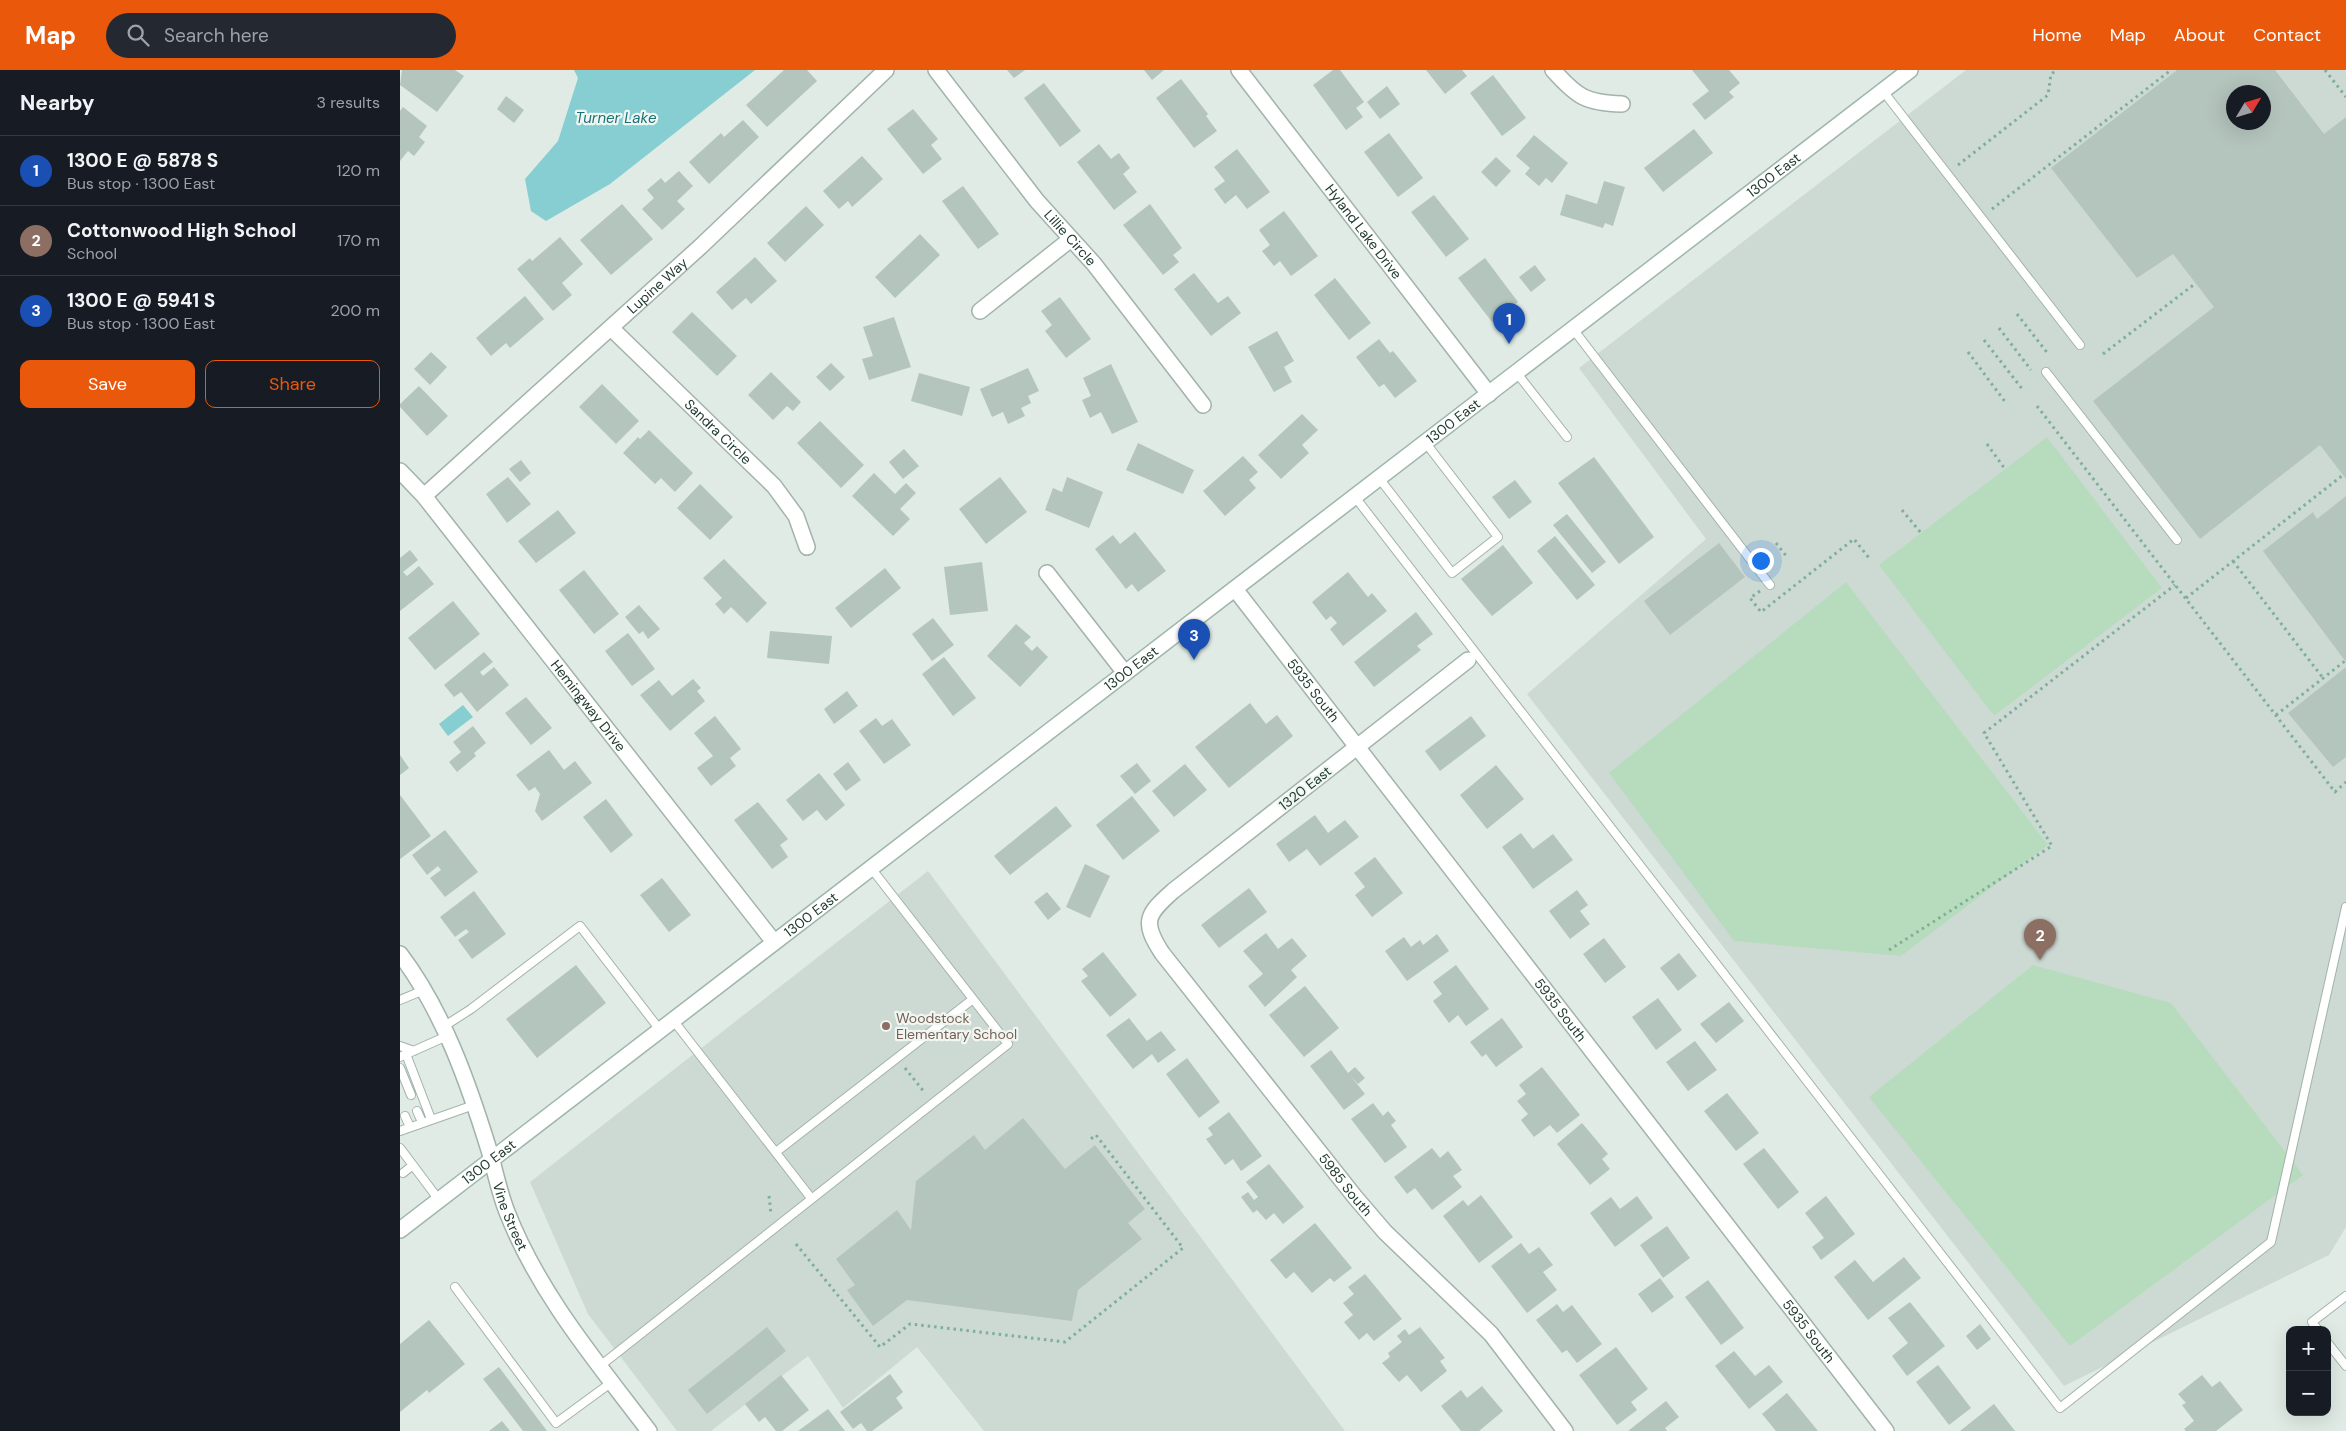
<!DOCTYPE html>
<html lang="en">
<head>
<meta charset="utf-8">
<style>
	body { margin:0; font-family:"DM Sans",sans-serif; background:#242831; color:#f1f3f6 }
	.controls { position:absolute; right:15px; bottom:15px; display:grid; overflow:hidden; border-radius:10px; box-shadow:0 5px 20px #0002 }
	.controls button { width:45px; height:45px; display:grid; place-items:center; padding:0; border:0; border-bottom:1px solid #363941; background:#171b24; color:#f1f3f6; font:25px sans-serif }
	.compass { position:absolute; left:1826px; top:15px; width:45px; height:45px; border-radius:50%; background:#171b24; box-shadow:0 5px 20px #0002; rotate:52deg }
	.you { position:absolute; left:1360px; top:490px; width:18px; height:18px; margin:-12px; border:4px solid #fff; border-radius:50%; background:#1a73e8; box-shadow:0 0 0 8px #1a73e833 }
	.badge { display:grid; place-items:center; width:32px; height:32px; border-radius:50%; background:#ea580c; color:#fff; font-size:16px; font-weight:700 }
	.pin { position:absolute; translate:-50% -41px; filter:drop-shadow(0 1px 2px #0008) }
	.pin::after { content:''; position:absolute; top:26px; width:18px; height:15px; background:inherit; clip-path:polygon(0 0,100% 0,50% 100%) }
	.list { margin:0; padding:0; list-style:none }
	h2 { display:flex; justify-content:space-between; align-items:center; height:65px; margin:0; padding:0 20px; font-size:21px }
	h2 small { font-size:16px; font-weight:400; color:#9ea1a6 }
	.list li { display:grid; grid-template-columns:32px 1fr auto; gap:15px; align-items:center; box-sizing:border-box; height:70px; padding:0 20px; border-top:1px solid #363941 }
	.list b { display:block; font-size:19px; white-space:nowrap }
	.list p { margin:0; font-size:16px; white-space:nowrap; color:#9ea1a6 }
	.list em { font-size:16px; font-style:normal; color:#9ea1a6 }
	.actions { display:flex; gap:10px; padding:15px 20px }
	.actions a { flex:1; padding:11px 0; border:1px solid #ea580c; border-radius:10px; text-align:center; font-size:18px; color:#ea580c }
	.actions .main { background:#ea580c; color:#fff }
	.icon { flex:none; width:28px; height:28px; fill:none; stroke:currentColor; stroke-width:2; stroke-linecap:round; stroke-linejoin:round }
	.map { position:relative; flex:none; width:1946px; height:1361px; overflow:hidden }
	header { display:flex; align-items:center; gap:30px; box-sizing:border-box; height:70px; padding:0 25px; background:#ea580c; color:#fff }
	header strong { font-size:24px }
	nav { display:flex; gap:28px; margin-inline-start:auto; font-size:18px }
	.search { width:350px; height:45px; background:#242831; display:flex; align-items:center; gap:12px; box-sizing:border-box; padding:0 18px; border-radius:28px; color:#9ea1a6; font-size:19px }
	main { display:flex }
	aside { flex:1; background:#171b24 }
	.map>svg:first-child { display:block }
	.built { fill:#cddad3; fill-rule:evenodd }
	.green { fill:#b7dcbd }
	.water { fill:#86ced1 }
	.building { fill:#b4c5bd; fill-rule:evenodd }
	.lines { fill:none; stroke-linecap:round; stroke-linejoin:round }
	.service-casing { stroke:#a2b3aa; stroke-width:10 }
	.minor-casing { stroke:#a2b3aa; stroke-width:18 }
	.tertiary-casing { stroke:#a2b3aa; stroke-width:18 }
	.secondary-casing { stroke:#9eb6ab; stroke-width:18 }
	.path { stroke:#7faf9a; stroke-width:3; stroke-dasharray:2.5 4; stroke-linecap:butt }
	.service { stroke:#fff; stroke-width:8 }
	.minor { stroke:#fff; stroke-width:15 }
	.tertiary { stroke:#fff; stroke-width:15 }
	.secondary { stroke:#fff; stroke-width:15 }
	.education-dot { fill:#8d6e63; stroke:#f0f7f2; stroke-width:2 }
	.labels { text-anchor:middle; stroke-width:4.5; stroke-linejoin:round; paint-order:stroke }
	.street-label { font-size:14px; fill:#203b30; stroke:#f0f7f2 }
	.education-label { font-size:14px; fill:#785e54; stroke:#f0f7f2; text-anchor:start }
	.water-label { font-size:15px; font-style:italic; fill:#1a7277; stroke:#f0f7f2 }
</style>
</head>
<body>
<header>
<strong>Map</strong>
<div class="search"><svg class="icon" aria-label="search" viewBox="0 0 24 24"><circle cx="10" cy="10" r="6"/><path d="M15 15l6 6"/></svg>Search here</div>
<nav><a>Home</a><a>Map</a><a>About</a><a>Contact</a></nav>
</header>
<main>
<aside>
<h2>Nearby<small>3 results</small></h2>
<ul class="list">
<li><span class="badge" style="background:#1a4fb4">1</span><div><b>1300 E @ 5878 S</b><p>Bus stop · 1300 East</p></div><em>120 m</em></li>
<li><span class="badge" style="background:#8d6e63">2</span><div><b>Cottonwood High School</b><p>School</p></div><em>170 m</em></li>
<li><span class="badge" style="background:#1a4fb4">3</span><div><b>1300 E @ 5941 S</b><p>Bus stop · 1300 East</p></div><em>200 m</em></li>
</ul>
<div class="actions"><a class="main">Save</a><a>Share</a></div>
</aside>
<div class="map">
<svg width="1946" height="1361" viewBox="0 0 1946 1361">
	<rect width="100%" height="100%" fill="#dfebe4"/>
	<path class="built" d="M1566,0H1946V1157L1929,1185L1664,1316L1127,624L1306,469L1179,298ZM1834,22H1864V52H1834Z
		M528,801L945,1361H584L517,1277L443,1338L408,1286L311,1361H277L188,1244L130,1112Z"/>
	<path class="green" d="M1647,367L1762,518L1594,646L1479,495Z
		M1446,512L1648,775L1501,886L1334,871L1209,703Z
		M1633,895L1771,933L1903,1105L1670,1276L1469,1027Z"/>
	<path class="water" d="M174,0H355L210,114L146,151L131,141L125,109L158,71L178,8Z
		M63,635L73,647L48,666L39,654Z"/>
	<path class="building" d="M2,0H55L64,6L37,42L0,15Z
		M384,0H407L417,11L367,57L346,35Z
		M607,0H625L614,8Z
		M744,0H764L752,10Z
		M933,0H940L964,32L956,38L963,47L946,60L913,15Z
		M1026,0H1062L1067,6L1045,24Z
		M1292,0H1329L1340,13L1329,22L1334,27L1305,50L1292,34L1309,21Z
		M1777,0H1875L1924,64L1946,47V409L1920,375L1800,469L1693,331L1814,237L1773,184L1737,208L1651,98ZM1834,22H1864V52H1834Z
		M1093,5L1126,48L1102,66L1070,23Z
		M781,9L808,44L806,46L817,61L794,78L756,28Z
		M644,13L681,61L660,77L624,28Z
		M987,16L1000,34L980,49L967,32Z
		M106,26L124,40L114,53L97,39Z
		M3,37L27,56L19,67L25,72L14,86L8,81L0,91V41Z
		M513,39L538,69L531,75L542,89L523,104L487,59Z
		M343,50L359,67L309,114L289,92L321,63L324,67Z
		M1294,59L1313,83L1263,122L1244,98Z
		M989,63L1023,108L998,127L964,82Z
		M1134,65L1168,93L1152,113L1146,108L1139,116L1125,104L1130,98L1116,86Z
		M699,74L711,89L719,83L730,98L723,104L737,122L714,140L677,92Z
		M837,79L870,122L847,139L836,125L825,134L814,119L825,111L814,97Z
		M462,86L483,109L452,137L448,131L439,139L423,121Z
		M1096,87L1111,101L1096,117L1081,102Z
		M279,101L293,116L277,131L285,139L262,160L242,139L254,128L247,120L261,108L265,113Z
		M1204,111L1225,117L1213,156L1205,153L1203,158L1160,145L1166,124L1197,134Z
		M563,116L599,164L578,179L542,131Z
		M1034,125L1069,169L1046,187L1011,142Z
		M222,134L253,169L211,205L180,170Z
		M750,134L782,178L773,185L779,192L763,205L723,155Z
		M406,136L424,155L385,192L367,173Z
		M884,141L918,186L891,206L880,191L874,196L862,181L870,175L859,160Z
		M520,164L540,185L495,228L475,207Z
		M160,167L183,194L162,213L172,225L153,241L117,199L130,188L132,191Z
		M355,187L377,211L351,234L346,228L332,240L316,222Z
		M1085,188L1118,232L1092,252L1058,208Z
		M1135,195L1146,210L1131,222L1119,207Z
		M794,203L818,233L828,226L841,243L811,266L774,219Z
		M935,208L971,253L949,270L914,225Z
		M125,226L144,249L110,278L106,273L91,286L76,268Z
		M660,227L691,269L666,288L645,261L652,255L641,241Z
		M292,242L337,286L317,306L272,262Z
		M494,247L511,297L469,310L462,289L473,286L463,257Z
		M877,261L894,291L884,297L892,312L874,322L848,277Z
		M979,269L990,283L993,281L1017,311L995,328L984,314L979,317L956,287Z
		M31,282L47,297L30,315L14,299Z
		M431,293L445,307L430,321L416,307Z
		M711,294L738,352L712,364L701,342L690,348L682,330L691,326L683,308Z
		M628,298L639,321L628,326L631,333L621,338L625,346L608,354L603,342L592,347L580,319Z
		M371,302L401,332L393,341L387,336L373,350L348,325Z
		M519,303L570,317L562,346L511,331Z
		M202,314L239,351L216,374L179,337Z
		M19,316L48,346L27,366L0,337V334Z
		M902,344L918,360L902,375L909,383L881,409L858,385Z
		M420,351L464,395L441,418L397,373Z
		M249,360L293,403L275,422L261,408L255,414L223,383L238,367L240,369Z
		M738,373L794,400L783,424L726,400Z
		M504,379L519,396L503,409L489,392Z
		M843,386L858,402L849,410L856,418L825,446L803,421Z
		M1194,387L1254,467L1219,494L1158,413Z
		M121,390L131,403L120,412L109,399Z
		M474,403L495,424L506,413L516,423L500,439L510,449L493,466L452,426Z
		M108,407L131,434L107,453L86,424Z
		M600,407L627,442L586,474L559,439Z
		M667,407L703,422L689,458L645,440L653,418L662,422Z
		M1115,410L1132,432L1109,449L1092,427Z
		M300,414L333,447L310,470L277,438Z
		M1946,426V592L1863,481L1913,442L1917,449Z
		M158,440L176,463L136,493L118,471Z
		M1167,444L1206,492L1192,503L1153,455Z
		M735,462L766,501L738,522L732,514L726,519L695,479L713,465L720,474Z
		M1155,466L1195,515L1177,530L1137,481Z
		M1319,473L1345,507L1270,565L1244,531Z
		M1103,475L1133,513L1092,546L1061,509Z
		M10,480L18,490L3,502L7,506L19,496L34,514L0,541V488Z
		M324,489L367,533L347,553L331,537L324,544L315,534L322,528L303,508Z
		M582,492L588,541L550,545L544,497Z
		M485,498L501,518L451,558L435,538Z
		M184,500L219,544L194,564L159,520Z
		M948,502L968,527L972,523L987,541L943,576L930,559L937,553L931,546L926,550L912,532Z
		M53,531L80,564L35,600L8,568Z
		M239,535L260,559L248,569L243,561L239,564L225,547Z
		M1016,542L1033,564L1017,576L1021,580L974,617L954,592Z
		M533,548L554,575L532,591L512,564Z
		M616,554L631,567L624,573L632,581L637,576L648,587L620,617L587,586Z
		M370,561L432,566L429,594L367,588Z
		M228,563L255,599L232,616L205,581Z
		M84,582L93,592L80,602L83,606L94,597L109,615L77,642L61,622L54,627L44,615Z
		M544,587L576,628L553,646L522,604Z
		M1946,597V687L1933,697L1888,643Z
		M293,609L301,618L297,621L305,631L270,661L240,625L259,610L272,626Z
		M447,621L458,636L434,654L424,639Z
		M126,627L152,658L131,675L105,643Z
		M850,633L866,654L877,645L893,666L829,718L795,677Z
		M315,646L341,679L330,688L336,696L311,716L297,698L313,686L294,663Z
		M1071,646L1086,666L1040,701L1025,681Z
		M476,648L482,656L492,649L511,675L484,694L459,661Z
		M73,656L86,673L74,683L76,686L57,702L49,692L61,682L53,672Z
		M149,680L164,700L175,691L192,713L142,751L135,741L140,724L135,717L129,721L116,705Z
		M0,685L9,698L0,705Z
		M448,692L461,710L446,721L433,704Z
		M737,693L751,711L735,724L720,706Z
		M785,694L807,720L774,747L752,721Z
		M1096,695L1124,729L1087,759L1060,725Z
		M419,703L445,735L426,751L417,740L403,751L386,730Z
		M0,725L31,766L0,789Z
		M732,726L760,761L723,790L696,755Z
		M206,729L233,765L211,783L183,747Z
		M358,732L388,769L380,775L388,787L372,799L334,750Z
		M656,736L672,756L610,805L594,786Z
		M915,745L928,763L945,750L959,767L920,796L907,779L889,792L876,774Z
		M45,760L78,802L45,827L30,808L41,800L38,796L27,805L12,785Z
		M1121,763L1133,779L1153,764L1173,790L1133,819L1102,777Z
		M975,787L1003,823L972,847L955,825L965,817L954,803Z
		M685,794L710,806L690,848L666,837Z
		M262,808L291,845L269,862L240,825Z
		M849,818L867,842L819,878L801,855Z
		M1177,820L1188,835L1180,841L1190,854L1170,869L1149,841Z
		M74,821L106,864L72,889L58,870L69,862L66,859L55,867L40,847Z
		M647,822L661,839L648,850L634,832Z
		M866,863L878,879L892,868L907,886L891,900L897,907L865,937L848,916L863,904L843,881Z
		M1037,864L1049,881L1007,911L985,881L1004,867L1011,877L1020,870L1023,875Z
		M1204,868L1226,897L1205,913L1183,884Z
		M703,882L737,925L710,947L681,911L688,906L682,899Z
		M1279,883L1297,906L1278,921L1260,898Z
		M176,895L206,933L137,988L106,949Z
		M1056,895L1089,939L1066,956L1058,945L1049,953L1033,931L1042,924L1033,912Z
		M905,916L939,958L904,987L869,945Z
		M1258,928L1282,960L1256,980L1232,947Z
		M1329,932L1344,951L1316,973L1300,954Z
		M729,948L747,971L761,961L776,980L758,993L752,984L733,999L706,965Z
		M1102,948L1123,977L1096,997L1086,984L1082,987L1070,972Z
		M1295,971L1317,1000L1288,1021L1266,992Z
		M931,980L948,1003L955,997L965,1008L958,1014L950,1005L965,1024L944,1040L910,996Z
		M787,988L820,1032L799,1048L766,1004Z
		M1142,997L1180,1045L1157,1063L1150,1055L1134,1067L1121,1050L1128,1044L1117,1031L1126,1024L1119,1015Z
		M1327,1023L1359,1063L1336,1081L1304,1041Z
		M973,1033L983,1046L988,1041L996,1051L991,1055L1007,1077L985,1093L951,1049Z
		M829,1042L862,1086L841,1101L833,1089L825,1095L806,1069L813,1065L808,1058Z
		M623,1048L665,1099L695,1075L745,1139L728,1153L742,1169L678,1220L672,1251L507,1230L473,1256L447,1220L455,1215L436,1189L497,1140L511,1160L516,1111L574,1065L585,1080Z
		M1182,1053L1208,1084L1202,1089L1210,1099L1190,1115L1157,1074Z
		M1032,1078L1040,1088L1048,1081L1062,1100L1053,1106L1062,1117L1032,1140L1015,1118L1007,1124L994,1107Z
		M1364,1078L1399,1122L1378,1139L1343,1094Z
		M869,1094L904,1137L883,1154L874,1143L866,1150L857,1140L853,1143L841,1127L848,1122L854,1130L858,1127L846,1112Z
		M1081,1125L1113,1167L1079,1193L1043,1146L1063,1130L1068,1136Z
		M1237,1126L1253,1148L1215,1177L1190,1143L1211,1127L1220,1139Z
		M1426,1126L1455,1164L1421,1190L1412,1177L1424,1168L1405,1143Z
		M915,1153L952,1198L934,1212L930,1208L912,1223L894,1202L886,1209L870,1190Z
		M1267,1156L1290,1188L1263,1208L1240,1175Z
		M1121,1173L1129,1184L1139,1177L1153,1195L1143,1202L1157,1220L1127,1243L1091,1196Z
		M1504,1187L1521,1208L1468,1250L1434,1207L1455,1190L1473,1212Z
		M965,1204L1002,1249L974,1271L967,1263L959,1270L944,1252L953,1245L943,1233L954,1224L948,1217Z
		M1260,1208L1274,1227L1252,1243L1238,1224Z
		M1308,1210L1344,1258L1321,1275L1285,1227Z
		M1510,1232L1545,1276L1507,1306L1492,1286L1508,1273L1488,1248Z
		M1157,1234L1163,1242L1172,1235L1202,1274L1177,1293L1167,1280L1162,1283L1136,1250Z
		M29,1250L65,1294L29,1323L27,1320L0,1342V1274Z
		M1580,1254L1591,1269L1577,1280L1566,1266Z
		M367,1257L386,1281L307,1344L288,1320Z
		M1020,1257L1045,1288L1040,1291L1047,1301L1021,1322L1007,1305L999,1312L982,1293L990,1287L988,1283L1002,1272L997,1266L1005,1259L1009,1265Z
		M1216,1277L1248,1319L1231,1332L1237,1340L1217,1355L1179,1305Z
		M1334,1281L1355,1306L1369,1295L1383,1312L1349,1339L1315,1296Z
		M1538,1295L1571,1338L1549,1355L1516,1312Z
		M99,1297L147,1361H123L83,1309Z
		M490,1304L503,1322L496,1328L503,1338L472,1361H467L461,1353L453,1359L440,1342Z
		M381,1305L409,1340L382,1361H376L365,1347L359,1352L345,1334Z
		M1802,1305L1812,1317L1820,1311L1843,1340L1816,1361H1786L1784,1359L1794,1351L1782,1335L1786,1333L1778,1324Z
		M1082,1316L1103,1341L1079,1361H1061L1041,1336L1061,1320L1067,1328Z
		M1387,1323L1418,1361H1376L1362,1344Z
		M1266,1331L1279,1347L1265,1358L1267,1361H1228Z
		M1594,1334L1615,1361H1560Z
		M428,1339L445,1361H398Z
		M102,1351L110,1361H89Z"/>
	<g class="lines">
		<defs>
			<path id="service" d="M1483,21L1680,275
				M1173,259L1370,515
				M1116,302L1167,367
				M1646,302L1777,470
				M979,408L1052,503L1098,467L1025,372
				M955,427L1660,1338L1871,1172L1946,837
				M0,930L24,920
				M273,950L411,1128
				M43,957L71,939L180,856L260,960
				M0,976L14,981
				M6,984L31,1049
				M0,987L47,966
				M0,998L11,1025
				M17,1041L22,1052
				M5,1046L10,1057
				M0,1061L74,1035
				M0,1078L39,1130
				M376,1082L573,929
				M3,1103L13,1095
				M55,1217L156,1353L212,1312
				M1918,1260L1912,1252L1946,1226
				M1927,1272L1946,1296
				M200,1296L608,974L471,798"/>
			<g id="minor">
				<path id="s1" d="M536,0L637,131L694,194L803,335"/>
				<path id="s2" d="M839,0L1089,324"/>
				<path d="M1153,0C1177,27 1186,33 1222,34"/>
				<path d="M580,241L671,169"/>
				<path id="s3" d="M211,258L374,416L396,446L407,477"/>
				<path id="s4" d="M0,401L24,426L374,872"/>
				<path id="s5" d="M24,426L300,177L486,0"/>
				<path d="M647,503L725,603"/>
				<path id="s6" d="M835,519L1486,1361"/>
				<path id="s7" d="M1068,590L773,821C746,845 742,852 762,883L955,1127L985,1162L1091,1264L1165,1361"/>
			</g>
			<g id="tertiary">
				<path id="s8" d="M0,884C43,941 68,1012 89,1080C95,1100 99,1122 107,1142C139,1224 196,1291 249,1361"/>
			</g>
			<g id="secondary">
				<path id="s9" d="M0,1160L1510,0"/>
			</g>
		</defs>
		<use href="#service" class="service-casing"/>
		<use href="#minor" class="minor-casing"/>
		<use href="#tertiary" class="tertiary-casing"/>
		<use href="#secondary" class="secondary-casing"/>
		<path class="path" d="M1925,0L1946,27
			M1558,95L1648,25L1651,4L1657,0
			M1592,139L1771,0
			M1617,244L1649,285
			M1599,258L1631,300
			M1584,270L1623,320
			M1568,282L1606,333
			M1703,284L1796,213
			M1637,336L1935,722L1946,712
			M1587,374L1605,399
			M1502,440L1521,463
			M1376,473L1387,487
			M1833,491L1923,608
			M1360,521L1350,528L1361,542L1454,469L1469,488
			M1786,528L1943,405
			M1876,645L1945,591
			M1489,880L1652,776L1584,663L1775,515
			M505,998L525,1023
			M369,1126L371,1144
			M396,1174L480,1277L510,1254L665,1272L783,1178L696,1065L688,1071"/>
		<use href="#service" class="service"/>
		<use href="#minor" class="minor"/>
		<use href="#tertiary" class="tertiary"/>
		<use href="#secondary" class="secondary"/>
	</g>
	<circle class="education-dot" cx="486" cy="956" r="5"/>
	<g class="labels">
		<g class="street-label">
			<text dy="5" stroke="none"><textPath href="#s9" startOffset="1732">1300 East</textPath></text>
			<text dy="5" stroke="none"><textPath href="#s2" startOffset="204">Hyland Lake Drive</textPath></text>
			<text dy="5" stroke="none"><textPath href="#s1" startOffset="215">Lillie Circle</textPath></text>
			<text dy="5" stroke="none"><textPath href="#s5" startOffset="314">Lupine Way</textPath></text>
			<text dy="5" stroke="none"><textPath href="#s9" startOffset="1328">1300 East</textPath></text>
			<text dy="5" stroke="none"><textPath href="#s3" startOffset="149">Sandra Circle</textPath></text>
			<text dy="5" stroke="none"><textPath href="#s9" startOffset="922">1300 East</textPath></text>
			<text dy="5" stroke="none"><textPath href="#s6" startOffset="128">5935 South</textPath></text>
			<text dy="5" stroke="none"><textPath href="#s4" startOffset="301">Hemingway Drive</textPath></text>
			<text transform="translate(905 718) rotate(-38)" y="5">1320 East</text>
			<text dy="5" stroke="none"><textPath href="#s9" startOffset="518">1300 East</textPath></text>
			<text dy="5" stroke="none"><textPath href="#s6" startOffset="532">5935 South</textPath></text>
			<text dy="5" stroke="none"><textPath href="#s9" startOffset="112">1300 East</textPath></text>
			<text dy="5" stroke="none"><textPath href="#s7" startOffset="744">5985 South</textPath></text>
			<text dy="5" stroke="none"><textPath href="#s8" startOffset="286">Vine Street</textPath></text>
			<text dy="5" stroke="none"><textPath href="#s6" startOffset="938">5935 South</textPath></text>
		</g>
		<g class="education-label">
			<text x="496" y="953">Woodstock<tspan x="496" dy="16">Elementary School</tspan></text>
		</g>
		<g class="water-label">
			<text x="216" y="53">Turner Lake</text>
		</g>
	</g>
</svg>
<div class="controls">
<button>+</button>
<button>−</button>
</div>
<svg class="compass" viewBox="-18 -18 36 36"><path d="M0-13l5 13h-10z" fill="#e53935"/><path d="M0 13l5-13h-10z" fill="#9ea1a6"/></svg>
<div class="you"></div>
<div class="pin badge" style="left:1109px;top:274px;background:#1a4fb4">1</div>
<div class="pin badge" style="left:1640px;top:890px;background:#8d6e63">2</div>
<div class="pin badge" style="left:794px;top:590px;background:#1a4fb4">3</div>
</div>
</main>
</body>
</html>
